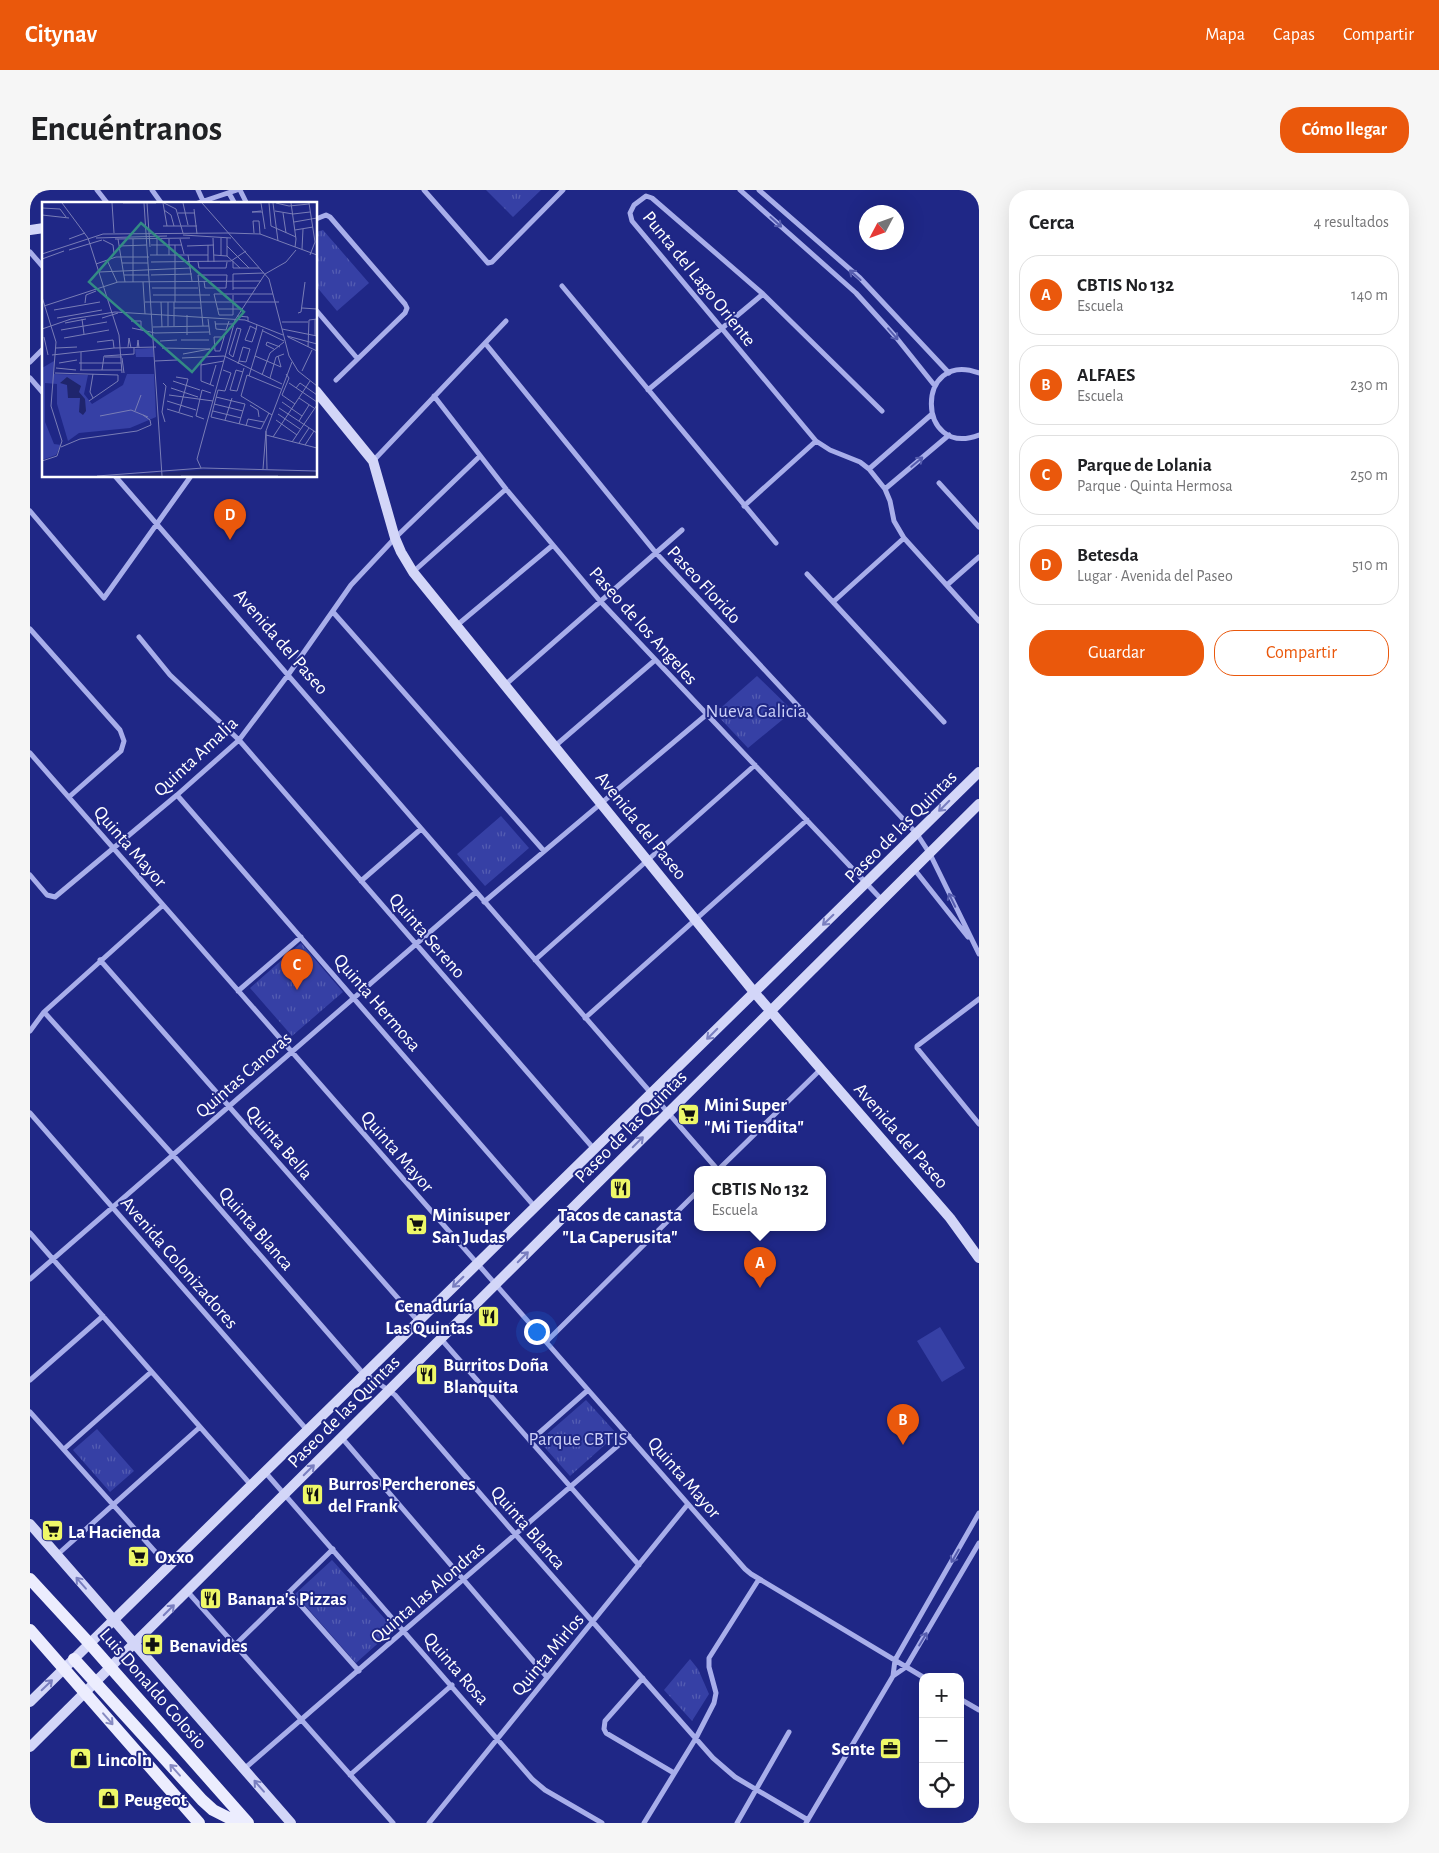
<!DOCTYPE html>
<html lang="es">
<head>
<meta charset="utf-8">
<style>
	body { margin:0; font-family:"Alegreya Sans",sans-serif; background:#f6f6f6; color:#202124 }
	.controls { position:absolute; right:15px; bottom:15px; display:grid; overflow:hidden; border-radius:10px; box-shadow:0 5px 20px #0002 }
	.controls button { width:45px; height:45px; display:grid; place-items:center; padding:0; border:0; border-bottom:1px solid #e0e0e0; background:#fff; color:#202124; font:25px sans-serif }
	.compass { position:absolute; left:829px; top:15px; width:45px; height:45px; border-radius:50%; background:#fff; box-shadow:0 5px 20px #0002; rotate:229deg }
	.you { position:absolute; left:506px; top:1141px; width:18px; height:18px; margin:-12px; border:4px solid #fff; border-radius:50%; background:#1a73e8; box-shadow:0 0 0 8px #1a73e833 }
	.badge { display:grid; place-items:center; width:32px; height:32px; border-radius:50%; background:#ea580c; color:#fff; font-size:16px; font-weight:700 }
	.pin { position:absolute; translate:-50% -41px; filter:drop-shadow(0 1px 2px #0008) }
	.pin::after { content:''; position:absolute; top:26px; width:18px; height:15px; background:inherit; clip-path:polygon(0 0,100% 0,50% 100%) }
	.popup { position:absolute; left:664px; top:976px; width:132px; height:65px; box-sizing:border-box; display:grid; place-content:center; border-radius:10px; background:#fff; filter:drop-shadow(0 1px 4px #0005); font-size:16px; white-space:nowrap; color:#757577 }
	.popup b { font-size:19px; color:#202124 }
	.popup::after { content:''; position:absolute; left:50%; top:100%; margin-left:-10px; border:10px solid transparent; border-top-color:#fff }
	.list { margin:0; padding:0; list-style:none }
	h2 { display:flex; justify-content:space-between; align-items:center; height:65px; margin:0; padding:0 20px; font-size:21px }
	h2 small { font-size:16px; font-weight:400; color:#757577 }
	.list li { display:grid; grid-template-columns:32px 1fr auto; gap:15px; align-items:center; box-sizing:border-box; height:80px; margin:0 10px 10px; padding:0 10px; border:1px solid #e0e0e0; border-radius:20px }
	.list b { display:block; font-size:19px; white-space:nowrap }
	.list p { margin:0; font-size:16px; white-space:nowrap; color:#757577 }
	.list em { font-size:16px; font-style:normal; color:#757577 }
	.actions { display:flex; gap:10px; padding:15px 20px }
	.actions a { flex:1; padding:11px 0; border:1px solid #ea580c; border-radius:20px; text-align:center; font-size:18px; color:#ea580c }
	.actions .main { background:#ea580c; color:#fff }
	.icon { flex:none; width:28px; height:28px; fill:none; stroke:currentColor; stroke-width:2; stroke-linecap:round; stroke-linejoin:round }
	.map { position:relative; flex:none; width:949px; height:1633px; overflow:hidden; border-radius:20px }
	header { display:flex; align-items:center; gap:30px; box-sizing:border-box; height:70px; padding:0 25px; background:#ea580c; color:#fff }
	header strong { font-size:24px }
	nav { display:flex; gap:28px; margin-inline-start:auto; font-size:18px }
	.intro { display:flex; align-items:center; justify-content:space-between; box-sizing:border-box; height:120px; padding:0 30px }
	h1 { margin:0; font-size:35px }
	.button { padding:12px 22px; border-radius:20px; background:#ea580c; color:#fff; font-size:18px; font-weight:700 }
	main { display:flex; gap:30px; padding:0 30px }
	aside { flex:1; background:#fff; border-radius:20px; box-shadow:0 5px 20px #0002 }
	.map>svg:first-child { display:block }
	.park { fill:url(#park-tufts) }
	.pitch { fill:#3640a5 }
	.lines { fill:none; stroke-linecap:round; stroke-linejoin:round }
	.street { stroke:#a8aeea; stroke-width:5 }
	.secondary { stroke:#d3d6f8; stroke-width:10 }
	.primary { stroke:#ecedfe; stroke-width:12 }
	.oneway { stroke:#565dae }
	.oneway2 { stroke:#797ebf }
	.oneway3 { stroke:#868ac2 }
	.labels { text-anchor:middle; stroke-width:4; stroke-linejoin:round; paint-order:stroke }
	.street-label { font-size:19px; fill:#fff; stroke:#1f2786 }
	.park-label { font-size:19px; fill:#cdd1f8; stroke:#1f2786 }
	.poi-label { font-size:19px; font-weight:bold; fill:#fff; stroke:#1f2786; text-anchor:start }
	.inset-road { fill:none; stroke:#797db6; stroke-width:1 }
	.view { fill:#338b84; fill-opacity:0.15; stroke:#338b84; stroke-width:2.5 }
	.inset-edge { fill:none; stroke:#fff; stroke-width:2.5 }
</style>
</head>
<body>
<header>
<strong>Citynav</strong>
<nav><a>Mapa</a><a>Capas</a><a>Compartir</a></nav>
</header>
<div class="intro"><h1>Encuéntranos</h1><a class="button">Cómo llegar</a></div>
<main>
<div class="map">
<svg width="949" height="1633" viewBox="0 0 949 1633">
	<defs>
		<pattern id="park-tufts" width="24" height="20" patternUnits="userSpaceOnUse" patternTransform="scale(1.25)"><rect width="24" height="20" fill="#3640a5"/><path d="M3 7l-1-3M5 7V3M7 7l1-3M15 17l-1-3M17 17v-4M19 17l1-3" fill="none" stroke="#545db2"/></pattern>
	</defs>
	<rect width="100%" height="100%" fill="#1f2786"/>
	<path class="park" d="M456,0H511L483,27Z
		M293,40L339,93L307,121L286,96V42Z
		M727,486L763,521L718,558L685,523Z
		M471,626L499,658L455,696L427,664Z
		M271,753L313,802L262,846L220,798Z
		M556,1210L587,1244L540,1286L509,1251Z
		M67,1239L104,1281L80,1302L43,1260Z
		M302,1370L364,1439L326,1473L265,1404Z
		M660,1469L668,1479L679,1504L662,1531L634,1500Z"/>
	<path class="pitch" d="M910,1137L935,1178L912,1192L887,1151Z"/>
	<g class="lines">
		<path class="street" d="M67,0L78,14
			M122,0L132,14
			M168,0L173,11
			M210,0L217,14
			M394,0L458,73L462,72L533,0
			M710,0L826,103L865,146L905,196
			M729,0L830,88L919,183
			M199,3L205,14
			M165,14L207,0
			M286,29L296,25L300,27L375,114L377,118L375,123L306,190
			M0,62L14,78
			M532,96L746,353
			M286,120L327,168
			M455,153L626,363L887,644L900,664L949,764
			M0,172L14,158
			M949,183C885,159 886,269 949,245
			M0,188L14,204
			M618,200L733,104
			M404,206L476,299L570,411L852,710
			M852,221L733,104L622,8L616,6L604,15L600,23L602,31L786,251L800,260L830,272L839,279L855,299L860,311L864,331L874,348L949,431
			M343,271L476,131
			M839,279L902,224
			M85,286L687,979
			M909,293L949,337
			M855,299L919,245
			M714,316L786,251
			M0,321L74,408L161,286
			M383,382L476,299
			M777,384L914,532
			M917,395L949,367
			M803,412L874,348
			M303,422L514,661
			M426,436L523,355
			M0,439L90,540L94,551L91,561L39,607
			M109,447L140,485L209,550L564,959
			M475,495L652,340
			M525,556L624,471
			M0,563L715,1379L721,1384L893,1487
			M147,605L505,1017
			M884,679L938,747
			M0,685L17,705L25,707L147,605L209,550L258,485L321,395L365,348L450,266
			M331,691L391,639
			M454,712L676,525
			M70,770L388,1131
			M505,770L725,575
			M208,801L271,747
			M949,809L887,856V858L949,934
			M14,822L143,965L331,1181L365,1205L486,1345L683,1568L705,1587L778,1630
			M555,828L777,630
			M0,841L14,822L133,715
			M0,923L277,1240
			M689,979L791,879
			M0,1043L221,1295
			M0,1089L446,702
			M411,1149L609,1375
			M516,1152L668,1001
			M0,1190L73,1126
			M0,1222L138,1376
			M312,1248L517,1487
			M500,1251L558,1200
			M34,1259L121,1182
			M235,1282L502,1589L515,1600L572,1633
			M27,1365L170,1237
			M157,1401L363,1633
			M259,1402L329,1481
			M205,1455L303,1359
			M863,1486L865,1470L949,1323
			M613,1488L575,1531L574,1539L576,1543L644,1583
			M930,1509L949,1520
			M214,1579L599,1246
			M320,1585L422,1495
			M399,1633L658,1314
			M614,1633L666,1548L684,1513L686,1503L679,1477V1468L729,1389
			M707,1633L759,1542
			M776,1633L863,1486L876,1477L949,1353"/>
		<path class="secondary" d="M0,40L14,38
			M286,201L343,271L365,348L371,362L383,382L724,802L920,1028L949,1068
			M0,1334L261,1633
			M0,1512L949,582
			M0,1557L949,614"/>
		<path class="primary" d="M0,1389L59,1453L218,1633
			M0,1440L169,1633
			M44,1469L172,1610L183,1620L209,1633"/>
	</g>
	<defs><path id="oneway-shaft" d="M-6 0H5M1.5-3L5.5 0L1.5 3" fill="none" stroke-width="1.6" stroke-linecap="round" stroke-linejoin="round" transform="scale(1.25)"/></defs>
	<g class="oneway">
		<use href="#oneway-shaft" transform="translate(746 32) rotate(42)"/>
		<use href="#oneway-shaft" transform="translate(825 85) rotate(-138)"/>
		<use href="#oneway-shaft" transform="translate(863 144) rotate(49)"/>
		<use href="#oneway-shaft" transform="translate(887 272) rotate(-40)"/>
		<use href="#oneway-shaft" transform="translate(922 710) rotate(-116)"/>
		<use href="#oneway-shaft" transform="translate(925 1366) rotate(120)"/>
		<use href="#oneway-shaft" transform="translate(893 1449) rotate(-59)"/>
	</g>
	<g class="oneway2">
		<use href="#oneway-shaft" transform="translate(914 616) rotate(135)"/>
		<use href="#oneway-shaft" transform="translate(798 730) rotate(136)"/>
		<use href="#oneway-shaft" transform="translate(682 844) rotate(135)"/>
		<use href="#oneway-shaft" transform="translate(608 952) rotate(-45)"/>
		<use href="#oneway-shaft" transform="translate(493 1067) rotate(-45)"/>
		<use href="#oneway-shaft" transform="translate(428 1092) rotate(136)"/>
		<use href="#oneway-shaft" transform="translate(279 1280) rotate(-45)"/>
		<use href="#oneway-shaft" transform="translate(51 1393) rotate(-131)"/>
		<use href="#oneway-shaft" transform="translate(139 1420) rotate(-45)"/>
		<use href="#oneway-shaft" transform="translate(17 1495) rotate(-44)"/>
		<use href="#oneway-shaft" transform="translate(229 1596) rotate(-131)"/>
	</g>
	<g class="oneway3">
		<use href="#oneway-shaft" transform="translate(78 1529) rotate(49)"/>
		<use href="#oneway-shaft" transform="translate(145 1580) rotate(-132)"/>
	</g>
	<defs>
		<symbol id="supermarket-square" viewBox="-11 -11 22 22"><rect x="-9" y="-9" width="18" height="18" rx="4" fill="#eef868" stroke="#1f2786"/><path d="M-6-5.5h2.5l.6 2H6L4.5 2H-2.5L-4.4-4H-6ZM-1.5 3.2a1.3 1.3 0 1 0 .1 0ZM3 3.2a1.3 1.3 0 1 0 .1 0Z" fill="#111"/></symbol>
		<symbol id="restaurant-square" viewBox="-11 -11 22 22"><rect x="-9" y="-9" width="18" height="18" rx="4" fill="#eef868" stroke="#1f2786"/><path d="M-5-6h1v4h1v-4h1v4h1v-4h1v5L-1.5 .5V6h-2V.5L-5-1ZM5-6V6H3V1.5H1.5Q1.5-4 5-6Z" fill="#111"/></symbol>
		<symbol id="pharmacy-square" viewBox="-11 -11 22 22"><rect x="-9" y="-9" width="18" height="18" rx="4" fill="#eef868" stroke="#1f2786"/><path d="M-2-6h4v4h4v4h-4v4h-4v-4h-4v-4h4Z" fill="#111"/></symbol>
		<symbol id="office-square" viewBox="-11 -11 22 22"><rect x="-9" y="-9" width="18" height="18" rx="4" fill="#eef868" stroke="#1f2786"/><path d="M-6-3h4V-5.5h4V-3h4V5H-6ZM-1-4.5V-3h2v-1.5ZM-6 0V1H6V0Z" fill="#111"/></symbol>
		<symbol id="shop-square" viewBox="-11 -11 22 22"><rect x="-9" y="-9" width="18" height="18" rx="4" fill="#eef868" stroke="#1f2786"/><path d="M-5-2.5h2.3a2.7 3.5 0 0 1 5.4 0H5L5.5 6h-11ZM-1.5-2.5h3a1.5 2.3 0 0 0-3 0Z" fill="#111"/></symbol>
	</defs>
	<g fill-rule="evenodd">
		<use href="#supermarket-square" x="646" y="912" width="25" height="25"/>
		<use href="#restaurant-square" x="578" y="986" width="25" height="25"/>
		<use href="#supermarket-square" x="374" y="1022" width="25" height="25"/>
		<use href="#restaurant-square" x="446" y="1114" width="25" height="25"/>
		<use href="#restaurant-square" x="384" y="1172" width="25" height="25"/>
		<use href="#restaurant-square" x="270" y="1292" width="25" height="25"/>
		<use href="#supermarket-square" x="10" y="1328" width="25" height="25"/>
		<use href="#supermarket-square" x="96" y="1354" width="25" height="25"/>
		<use href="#restaurant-square" x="168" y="1396" width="25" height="25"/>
		<use href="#pharmacy-square" x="110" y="1442" width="25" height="25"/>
		<use href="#office-square" x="848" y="1546" width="25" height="25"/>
		<use href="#shop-square" x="38" y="1556" width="25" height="25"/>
		<use href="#shop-square" x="66" y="1596" width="25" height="25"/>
	</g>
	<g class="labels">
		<g class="street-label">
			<text transform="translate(670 88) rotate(51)" y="7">Punta del Lago Oriente</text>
			<text transform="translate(675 394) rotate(47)" y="7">Paseo Florido</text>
			<text transform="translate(614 435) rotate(48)" y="7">Paseo de los Angeles</text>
			<text transform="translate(252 451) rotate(49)" y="7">Avenida del Paseo</text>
			<text transform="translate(165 566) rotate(-43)" y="7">Quinta Amalia</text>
			<text transform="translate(612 635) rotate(51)" y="7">Avenida del Paseo</text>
			<text transform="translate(870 636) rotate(-45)" y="7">Paseo de las Quintas</text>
			<text transform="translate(101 656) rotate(49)" y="7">Quinta Mayor</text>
			<text transform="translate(398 745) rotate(49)" y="7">Quinta Sereno</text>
			<text transform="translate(348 812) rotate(49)" y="7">Quinta Hermosa</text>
			<text transform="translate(213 884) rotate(-41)" y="7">Quintas Canoras</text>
			<text transform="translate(600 936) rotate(-45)" y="7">Paseo de las Quintas</text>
			<text transform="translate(872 945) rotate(49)" y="7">Avenida del Paseo</text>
			<text transform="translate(250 952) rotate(49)" y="7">Quinta Bella</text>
			<text transform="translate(368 961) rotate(49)" y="7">Quinta Mayor</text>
			<text transform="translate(227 1038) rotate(49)" y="7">Quinta Blanca</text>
			<text transform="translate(150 1072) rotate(49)" y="7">Avenida Colonizadores</text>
			<text transform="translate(313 1221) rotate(-45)" y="7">Paseo de las Quintas</text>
			<text transform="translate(655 1287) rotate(49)" y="7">Quinta Mayor</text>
			<text transform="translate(499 1337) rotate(49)" y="7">Quinta Blanca</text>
			<text transform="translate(397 1402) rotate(-41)" y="7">Quinta las Alondras</text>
			<text transform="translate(517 1464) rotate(-50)" y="7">Quinta Mirlos</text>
			<text transform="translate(427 1478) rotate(49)" y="7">Quinta Rosa</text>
			<text transform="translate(124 1498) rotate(49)" y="7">Luis Donaldo Colosio</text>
		</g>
		<g class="park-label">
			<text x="726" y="527">Nueva Galicia</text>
			<text x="548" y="1255">Parque CBTIS</text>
		</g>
		<g class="poi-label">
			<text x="674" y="921">Mini Super<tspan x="674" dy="22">"Mi Tiendita"</tspan></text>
			<text x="402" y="1031">Minisuper<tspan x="402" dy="22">San Judas</tspan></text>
			<text x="590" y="1031" text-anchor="middle">Tacos de canasta<tspan x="590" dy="22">"La Caperusita"</tspan></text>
			<text x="443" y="1122" text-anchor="end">Cenaduría<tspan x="443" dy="22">Las Quintas</tspan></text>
			<text x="413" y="1181">Burritos Doña<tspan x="413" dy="22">Blanquita</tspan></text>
			<text x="298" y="1300">Burros Percherones<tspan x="298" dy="22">del Frank</tspan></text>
			<text x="38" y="1348">La Hacienda</text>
			<text x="125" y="1373">Oxxo</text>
			<text x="197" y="1415">Banana's Pizzas</text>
			<text x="139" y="1462">Benavides</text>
			<text x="845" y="1565" text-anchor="end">Sente</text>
			<text x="67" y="1576">Lincoln</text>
			<text x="94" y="1616">Peugeot</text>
		</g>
	</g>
	<g transform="translate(12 12)">
		<rect width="275" height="275" fill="#1f2786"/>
		<path d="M12,159V172L46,173L42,192L50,202L81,183L85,172H112L114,215L88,226L37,231L26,239L15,202V182L3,181V220L12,242L19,243L14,253L0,258V166Z" fill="#3640a5"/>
		<path d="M111,146L112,155H94L93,147Z" fill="#3640a5"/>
		<path d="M25,175L39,184L37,190L43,197L44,209L41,213L37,210L38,196H26L25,183L18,181ZM160,268L275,270V274H71Z" fill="#1f256d"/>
		<path class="inset-road" d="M20,1L46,36L77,133L80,171M70,1L72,31M81,1H114M102,1L120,274M105,1L108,45M121,1L125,24M122,1L134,7L141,31M141,1L146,23M160,1L227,77L247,154L256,169L275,184M178,1H219M219,1L223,27M227,1L229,24L254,35M231,1L236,39M234,1L247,4L267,2M249,1L254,37L253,45M267,1L273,40L268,53M0,6L18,7L24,15M152,7L155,32M122,8L129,13L132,24M219,9L210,10H220M233,9L251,12L268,10M136,11H152M241,11L244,31M0,13L27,16M252,20L275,16M121,24H155M253,28L271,25M212,31L211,19H217L218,32M141,33L189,36M54,36L125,34M171,36L172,60M179,36V53M185,36V54M27,37L43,31M73,37L148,36M76,37L83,80M115,37V53M127,37V53M138,37L142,52M61,38L71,43L72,51M109,43H140M133,43V100M77,44L105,43M145,44L172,43M185,44L207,66M260,47L261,27M27,48L60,38M0,52L61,32L187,31L218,32L275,53M108,53H166M146,53L150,79M172,53L185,54L198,66M0,57L22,49M65,58L75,80M191,59V66H217M109,60L189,59L204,49M156,60L157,66H184L185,60M166,60V43M80,61H106M54,62L74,55H107M57,70L149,66M82,73H107M109,73L150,72M91,80V37M101,80L103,112M110,86H156M191,86H214M191,88V72L222,71M111,93H168M191,93V113H177L172,92H231M0,95L14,140L9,204L20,239L15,254L0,259M103,100H237M119,100L120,125M126,100V124M43,101L44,93L54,89M2,104L76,80L219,79M132,106H159M260,106L275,107M176,107H200M12,108L58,100M256,111L259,110L263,80M145,113V133M195,114L206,115V119M15,116L60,108M60,116L76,111M40,117L42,132M166,117L168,133M89,119H99V128M173,119L174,127L184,128L187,119M240,120H266M23,121L44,117M173,122H191M132,124V100M161,124L156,73H185L184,86H163L162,79M111,125L167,124M90,126L113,131L167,130M195,126L199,127L191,155L187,152ZM0,127L29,117L73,110L203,118L241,133M215,127H214L208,124V125L203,138L210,140L214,128V127L215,123M240,127L275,134M19,128L65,120M221,129L242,139M245,134L275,142M273,134V117M2,135L6,153M182,135H172L173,149H178L183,132M246,135L275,149M22,136L67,128M139,138H167M118,139L135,138M55,140L71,138L72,146M86,145L87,136L89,146M266,145L267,118L275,117M14,146L35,145M95,146L96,138L97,146M120,146L168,147M232,147L224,143L225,140L238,145M39,150V168M141,152L168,147M10,153L72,146L114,145M213,154L239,165L236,154M63,155H80M80,156L82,171M140,156L182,154L240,182M113,159L135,158M159,160V179L172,184M17,161L35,158M37,161H79M196,162L201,145L208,147L204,160L197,159M159,163L182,159M14,166L34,168M38,168H80M60,168L62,154L92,152V146M181,168L189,171L183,189L176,188L169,215L219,227L227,211M260,169L270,148M201,170L194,168L188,188L195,189L202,166M13,171L76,173V179L47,199M244,172L247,176L240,193L253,202M220,173L228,151L242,140M207,174L221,127M134,175L146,177L137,210M228,176L234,155L242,152M131,179L158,188M121,181L124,184L120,210L123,220M247,181L275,200M168,183L174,163M129,186L156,195M254,186L258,181L275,193M127,193L171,199M174,195L203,202L197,222M51,196L48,190L51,172M257,196L272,206M125,199L154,208M240,200L260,214M172,202L201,209M208,203L216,208L217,215M237,206L275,231M125,207L151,215M93,209L99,193M171,209L199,216M236,212L258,227M230,213L199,194L205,173L239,187M58,214L89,208L106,215M162,217L154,214L160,188L169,191M183,218L190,196M234,218L255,233M257,219L267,203M204,224L206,217L222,220M224,229L250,160M224,233L275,246M231,235L268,179M250,240L275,203M257,241L267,226M263,243L272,229M19,245L38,237L95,229L109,223L108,218L101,213M159,266L155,257L193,118L223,72L244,60L254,48M221,267L224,229L225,267M55,274L161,266L275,269M139,274H236"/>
		<path class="view" d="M99,21L202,110L150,170L47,80Z"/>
		<rect width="275" height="275" class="inset-edge"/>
	</g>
</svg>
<div class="controls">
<button>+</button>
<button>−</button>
<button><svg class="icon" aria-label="locate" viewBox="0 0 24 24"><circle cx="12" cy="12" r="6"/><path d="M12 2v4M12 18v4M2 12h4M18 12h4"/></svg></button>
</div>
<svg class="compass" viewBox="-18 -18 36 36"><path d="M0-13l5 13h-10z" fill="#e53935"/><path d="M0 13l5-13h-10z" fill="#757577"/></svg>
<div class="you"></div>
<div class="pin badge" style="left:730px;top:1098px">A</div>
<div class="popup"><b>CBTIS No 132</b>Escuela</div>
<div class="pin badge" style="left:873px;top:1255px">B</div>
<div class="pin badge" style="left:267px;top:800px">C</div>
<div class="pin badge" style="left:200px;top:350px">D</div>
</div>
<aside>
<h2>Cerca<small>4 resultados</small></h2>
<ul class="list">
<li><span class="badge">A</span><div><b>CBTIS No 132</b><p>Escuela</p></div><em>140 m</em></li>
<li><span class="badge">B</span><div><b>ALFAES</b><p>Escuela</p></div><em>230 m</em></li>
<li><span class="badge">C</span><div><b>Parque de Lolania</b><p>Parque · Quinta Hermosa</p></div><em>250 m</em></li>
<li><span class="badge">D</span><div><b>Betesda</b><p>Lugar · Avenida del Paseo</p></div><em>510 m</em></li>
</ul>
<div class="actions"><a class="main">Guardar</a><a>Compartir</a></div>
</aside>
</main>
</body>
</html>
